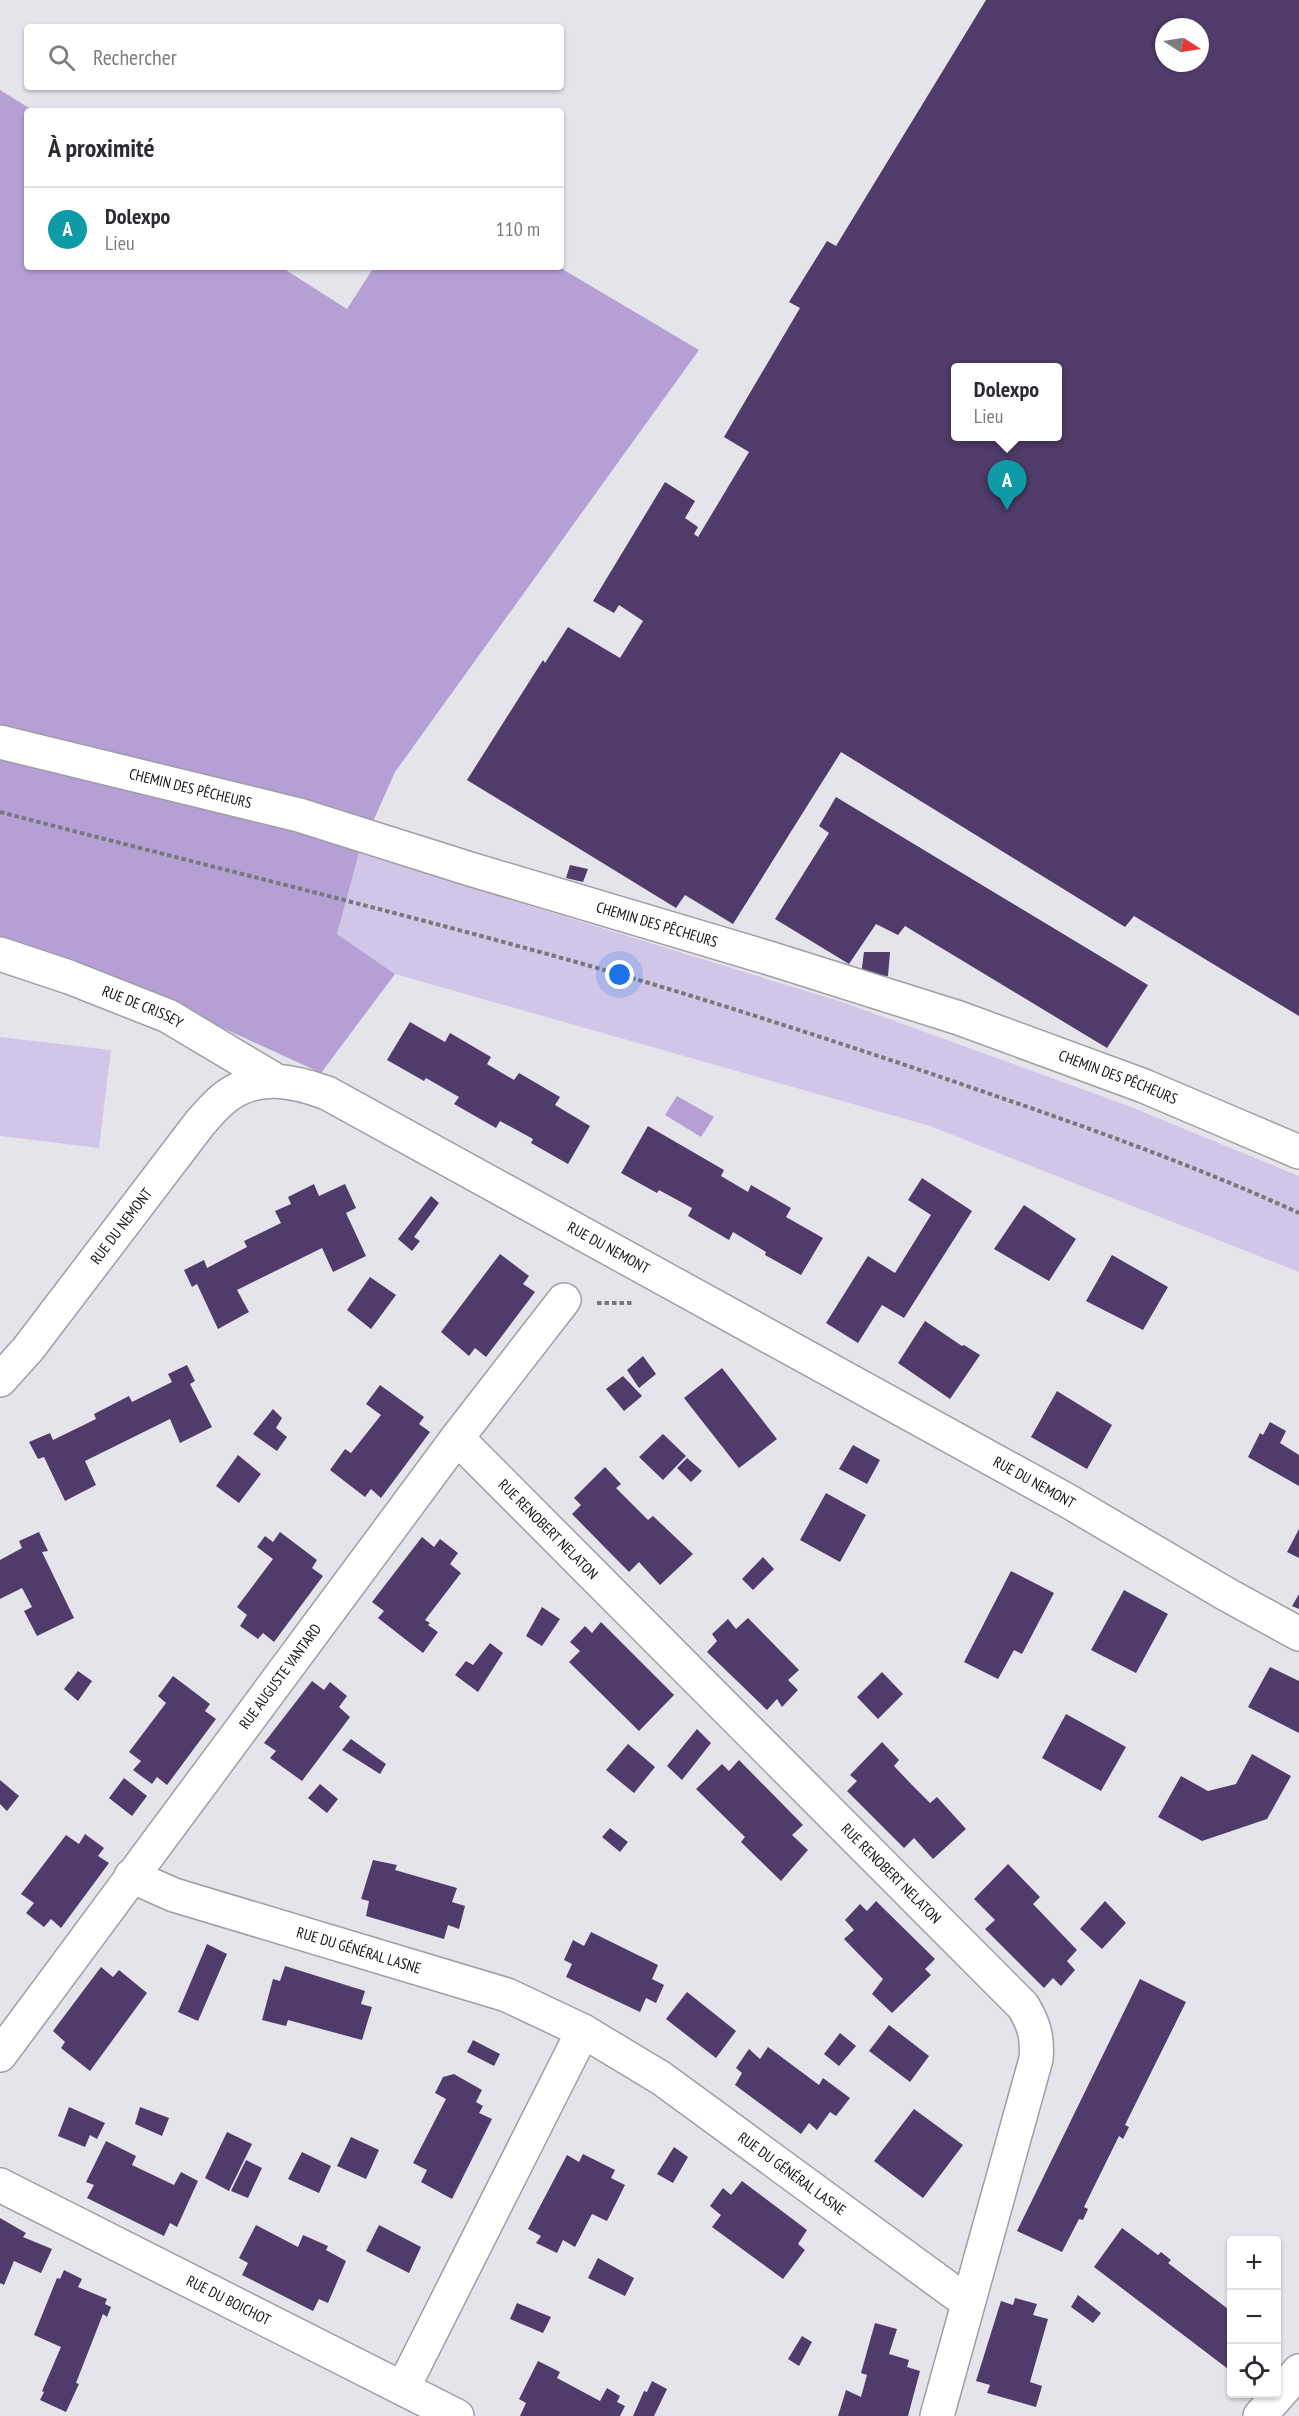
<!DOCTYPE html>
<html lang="fr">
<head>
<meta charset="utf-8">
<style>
	body { margin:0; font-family:"PT Sans Narrow",sans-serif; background:#f2f2f3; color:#2b2b33 }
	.controls { position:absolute; right:18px; bottom:18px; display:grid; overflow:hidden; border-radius:6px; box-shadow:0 2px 4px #0004 }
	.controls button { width:54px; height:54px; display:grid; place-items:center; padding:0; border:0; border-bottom:2px solid #e1e1e2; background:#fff; color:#2b2b33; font:30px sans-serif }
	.compass { position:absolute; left:1155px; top:18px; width:54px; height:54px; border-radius:50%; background:#fff; box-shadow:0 2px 4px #0004; rotate:102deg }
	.you { position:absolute; left:620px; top:975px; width:21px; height:21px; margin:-15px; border:4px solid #fff; border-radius:50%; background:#1a73e8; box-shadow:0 0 0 9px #1a73e833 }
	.badge { display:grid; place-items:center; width:39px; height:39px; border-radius:50%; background:#2563eb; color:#fff; font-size:20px; font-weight:700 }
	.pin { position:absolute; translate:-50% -50px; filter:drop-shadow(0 2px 3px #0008) }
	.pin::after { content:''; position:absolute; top:32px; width:21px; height:18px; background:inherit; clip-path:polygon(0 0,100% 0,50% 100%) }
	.popup { position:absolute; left:951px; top:363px; width:111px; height:78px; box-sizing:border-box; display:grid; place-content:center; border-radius:6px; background:#fff; filter:drop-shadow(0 2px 4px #0005); font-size:20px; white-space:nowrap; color:#7c7c81 }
	.popup b { font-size:22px; color:#2b2b33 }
	.popup::after { content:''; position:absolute; left:50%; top:100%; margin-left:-12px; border:12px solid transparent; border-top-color:#fff }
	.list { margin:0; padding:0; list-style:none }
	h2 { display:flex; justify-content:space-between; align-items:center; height:78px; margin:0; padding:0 24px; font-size:26px }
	h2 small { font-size:20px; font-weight:400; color:#7c7c81 }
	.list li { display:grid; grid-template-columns:39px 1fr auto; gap:18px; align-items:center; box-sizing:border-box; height:84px; padding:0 24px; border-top:2px solid #e1e1e2 }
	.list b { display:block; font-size:22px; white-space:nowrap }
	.list p { margin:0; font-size:20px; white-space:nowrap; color:#7c7c81 }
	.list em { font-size:20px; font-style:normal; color:#7c7c81 }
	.icon { flex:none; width:33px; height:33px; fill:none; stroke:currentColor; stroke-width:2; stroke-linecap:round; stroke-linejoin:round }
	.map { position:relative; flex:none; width:1299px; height:2416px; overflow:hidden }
	.search { position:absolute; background:#fff; box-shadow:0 2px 4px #0004; left:24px; top:24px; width:540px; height:66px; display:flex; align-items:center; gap:15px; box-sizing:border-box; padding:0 21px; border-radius:6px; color:#7c7c81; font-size:22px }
	.panel { position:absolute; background:#fff; box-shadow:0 2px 4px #0004; left:24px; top:108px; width:540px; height:162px; border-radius:6px }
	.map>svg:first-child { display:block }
	.green { fill:#d2c6e8 }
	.forest { fill:#b5a0d6 }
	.building { fill:#503c6a; fill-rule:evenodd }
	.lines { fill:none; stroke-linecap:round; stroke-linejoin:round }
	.minor-casing { stroke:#a09da5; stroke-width:36 }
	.path { stroke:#78777b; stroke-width:4; stroke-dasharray:4.5 3; stroke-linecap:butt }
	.minor { stroke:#fff; stroke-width:33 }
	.labels { text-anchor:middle; stroke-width:6; stroke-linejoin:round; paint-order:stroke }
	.street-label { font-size:15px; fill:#151417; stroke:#e6e4eb }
</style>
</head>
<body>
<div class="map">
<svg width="1299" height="2416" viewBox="0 0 1299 2416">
	<rect width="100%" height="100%" fill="#e6e4eb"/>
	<path class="green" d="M359,853L845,1003L1126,1105L1299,1176V1272L930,1126L395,974L337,934Z
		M0,1037L111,1050L99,1148L0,1136Z"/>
	<path class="forest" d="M0,90L34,111H27V267H281L347,309L374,267H559L699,350L395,772L359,853L337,934L395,974L321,1073L127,984L0,938Z
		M677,1096L714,1117L701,1137L665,1115Z"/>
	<path class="building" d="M986,0H1299V1016L1134,916L1125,927L841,752L733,924L685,895L676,908L467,780L543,660L545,663L568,627L620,658L643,621L619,605L614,613L593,601L665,482L695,501L685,518L698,527L694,534L698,537L749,452L724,437L800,308L789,302L827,241L836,246ZM1164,27H1200V63H1164ZM956,368H1058V436H956Z
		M836,797L1148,985L1107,1048L905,926L898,935L876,924L849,964L775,919L829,833L819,826Z
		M570,865L588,869L583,882L566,878Z
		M864,952H890L888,976L861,975Z
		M410,1022L445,1042L450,1033L491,1057L487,1064L514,1080L519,1073L560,1097L555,1105L590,1126L568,1164L531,1143L533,1139L500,1121L496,1128L454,1104L459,1097L426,1078L424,1081L387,1060Z
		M648,1126L724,1170L721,1176L748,1192L751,1185L791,1208L786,1217L823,1238L801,1275L765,1255L766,1252L733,1232L729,1240L688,1216L692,1208L659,1190L657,1193L621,1173Z
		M922,1178L972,1211L904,1318L882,1305L858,1343L826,1323L868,1256L895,1273L931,1215L908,1200Z
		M314,1184L319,1196L345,1184L356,1208L346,1213L366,1256L333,1272L322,1248L237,1290L249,1312L218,1329L197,1284L192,1287L184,1270L204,1260L207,1268L247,1247L244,1241L281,1223L275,1211L291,1204L288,1197Z
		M431,1196L439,1203L414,1237L420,1241L412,1251L398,1239Z
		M1024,1205L1076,1239L1049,1281L994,1249Z
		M500,1254L529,1276L523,1284L535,1292L486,1357L475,1348L469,1356L441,1332Z
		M1112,1255L1168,1287L1143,1330L1086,1301Z
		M370,1277L396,1295L371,1329L347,1310Z
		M925,1321L962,1346L964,1345L980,1355L950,1399L898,1363Z
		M643,1356L656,1374L639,1388L627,1370Z
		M187,1365L195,1381L190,1384L212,1427L180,1443L170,1419L85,1461L96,1485L65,1501L44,1457L38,1459L29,1442L50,1433L53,1440L96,1419L94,1414L129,1396L132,1402L172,1382L168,1374Z
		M722,1368L777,1439L739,1468L684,1398Z
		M623,1376L642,1396L624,1411L606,1389Z
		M380,1385L424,1417L419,1424L430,1432L381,1498L371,1489L365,1497L330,1470L345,1449L351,1453L381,1415L366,1404Z
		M1057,1391L1112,1425L1087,1469L1031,1437Z
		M273,1409L282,1418L276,1428L287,1437L277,1451L253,1434Z
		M1270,1422L1286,1431L1280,1443L1299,1455V1486L1248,1457L1260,1433L1263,1435Z
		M663,1434L686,1456L663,1480L639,1457Z
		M853,1445L880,1460L867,1484L839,1469Z
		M238,1455L261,1474L239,1503L216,1486Z
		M687,1458L702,1471L691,1482L677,1468Z
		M605,1467L621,1484L616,1488L648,1520L653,1516L693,1554L660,1585L639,1562L629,1572L572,1514L581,1505L574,1498Z
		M826,1493L866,1515L840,1562L800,1540Z
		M1299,1529V1558L1287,1552Z
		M39,1532L48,1551L42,1552L74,1618L37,1636L24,1611L32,1607L22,1588L0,1599V1560L22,1548L19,1541Z
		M280,1532L317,1560L312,1568L323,1576L274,1642L263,1633L258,1639L240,1626L247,1615L237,1607L273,1559L257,1547L265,1536L273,1542Z
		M422,1537L434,1547L440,1539L458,1553L450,1564L461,1573L425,1620L430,1623L428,1625L438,1632L423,1653L378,1618L384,1611L372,1602Z
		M763,1557L774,1569L753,1590L742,1579Z
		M1011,1571L1054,1593L1022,1654L1014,1650L998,1679L964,1662Z
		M1124,1590L1168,1614L1136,1673L1091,1650Z
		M1299,1594V1609L1292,1606Z
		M542,1607L560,1619L542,1646L526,1636Z
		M748,1618L799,1670L788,1680L798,1690L782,1707L777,1699L767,1710L707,1652L717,1641L712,1634L728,1619L736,1629Z
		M601,1622L674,1695L639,1731L569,1662L580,1651L570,1642L585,1626L592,1633Z
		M490,1643L503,1653L478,1692L455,1675L466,1661L473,1665Z
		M1270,1667L1299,1681V1733L1248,1707Z
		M78,1671L92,1681L78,1701L64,1689Z
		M882,1672L903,1694L878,1719L857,1697Z
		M173,1676L210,1704L205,1711L216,1719L167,1785L157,1777L152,1784L133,1770L141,1761L129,1752L166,1703L158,1696Z
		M312,1681L324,1690L330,1682L347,1696L339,1707L350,1717L302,1781L270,1758L276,1751L264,1743Z
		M1066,1714L1126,1747L1101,1791L1042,1758Z
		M697,1729L711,1743L682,1780L667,1766Z
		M351,1739L386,1764L380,1774L342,1750Z
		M882,1742L899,1760L894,1766L911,1784L930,1803L937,1797L966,1829L933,1859L914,1838L904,1848L847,1791L857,1781L850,1775Z
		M628,1744L655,1767L634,1793L606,1770Z
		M1252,1754L1291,1776L1267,1819L1202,1841L1158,1817L1181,1776L1208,1791L1236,1784Z
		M739,1760L803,1825L792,1835L808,1850L781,1881L741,1842L745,1837L696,1789L722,1764L729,1771Z
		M124,1778L147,1796L132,1816L109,1798Z
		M0,1780L19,1796L7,1811L0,1804Z
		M320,1784L338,1799L327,1813L308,1798Z
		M610,1828L628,1842L620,1852L602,1837Z
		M85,1834L104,1848L98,1856L109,1863L61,1928L51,1919L44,1927L26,1913L34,1903L21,1894L66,1835L79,1844Z
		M373,1860L397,1865L395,1870L457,1888L452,1902L465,1906L459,1929L448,1925L444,1939L366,1916L369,1901L361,1899Z
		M1008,1864L1040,1897L1033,1904L1077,1950L1067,1961L1075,1970L1061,1986L1053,1978L1044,1988L985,1929L995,1920L974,1899Z
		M876,1901L935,1959L925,1969L931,1975L892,2013L872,1994L883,1979L844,1939L854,1930L845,1920L860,1904L867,1911Z
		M1105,1901L1126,1923L1102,1949L1080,1929Z
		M591,1932L658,1965L652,1979L664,1985L656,2003L646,1998L640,2012L566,1977L572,1964L564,1960L573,1940L584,1946Z
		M207,1944L227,1954L198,2021L178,2012Z
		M285,1966L365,1991L361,2004L372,2007L362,2040L288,2020L286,2026L262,2020L273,1979L280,1981Z
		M101,1967L113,1977L119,1970L147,1993L90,2071L61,2048L65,2042L53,2031Z
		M1140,1979L1186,2002L1125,2125L1129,2127L1123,2139L1119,2136L1084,2207L1088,2209L1083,2220L1079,2219L1062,2252L1017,2231Z
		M687,1992L736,2031L716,2058L666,2019Z
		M889,2025L929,2056L910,2082L869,2051Z
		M840,2033L856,2046L839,2066L824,2054Z
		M473,2040L500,2054L494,2066L467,2052Z
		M768,2047L819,2085L823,2078L850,2098L836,2116L830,2112L817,2130L809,2123L801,2134L735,2085L742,2073L736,2068L749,2049L760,2059Z
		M454,2074L482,2090L476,2102L483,2106L479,2113L492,2119L452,2199L421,2182L427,2170L413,2163L446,2099L435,2093L443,2077Z
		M69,2107L105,2123L97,2139L90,2135L85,2147L58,2136Z
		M140,2107L169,2118L162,2136L135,2124Z
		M914,2109L963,2145L923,2198L874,2161Z
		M227,2132L252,2144L229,2191L205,2178Z
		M351,2137L379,2150L366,2179L337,2166Z
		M106,2141L136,2156L132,2165L174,2185L181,2172L198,2181L177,2227L170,2223L164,2236L87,2198L94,2185L86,2182Z
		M674,2147L688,2157L673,2183L657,2174Z
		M302,2152L331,2166L319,2193L288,2179Z
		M583,2154L615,2170L611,2178L625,2185L607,2221L592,2214L575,2247L563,2240L557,2253L536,2243L541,2236L528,2229L567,2155L579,2162Z
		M246,2160L262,2168L248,2198L231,2191Z
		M742,2181L807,2230L798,2244L805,2250L783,2279L712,2227L721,2215L710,2206L723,2188L731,2195Z
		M0,2218L26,2233L23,2237L52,2249L41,2273L14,2261L4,2285L0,2283Z
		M256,2225L298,2247L303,2235L328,2246L326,2250L346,2261L328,2303L319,2299L313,2311L242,2275L248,2263L239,2258Z
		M379,2225L421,2247L409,2273L366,2251Z
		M1122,2228L1158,2255L1161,2252L1171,2260L1168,2263L1232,2312V2372L1094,2267Z
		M598,2258L634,2278L625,2296L588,2278Z
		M64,2270L82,2279L78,2287L107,2299L105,2304L111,2307L107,2317L103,2314L76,2383L79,2384L66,2412L40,2400L44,2392L42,2391L61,2347L34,2335L57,2278L60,2279Z
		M1078,2295L1101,2313L1093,2323L1071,2307Z
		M1015,2298L1037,2304L1033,2315L1048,2319L1030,2382L1042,2386L1036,2407L987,2393L990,2385L976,2381L1001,2301L1013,2305Z
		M517,2303L551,2317L543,2333L510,2319Z
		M875,2323L897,2329L889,2354L909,2360L907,2367L920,2371L908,2416H838L846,2390L861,2397L867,2375L861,2373Z
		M802,2336L812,2342L799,2366L788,2359Z
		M538,2361L560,2372L557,2378L600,2401L607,2388L620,2396L617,2402L625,2406L620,2416H520L526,2403L519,2399Z
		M652,2381L667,2389L654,2416H633L644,2391L647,2392Z"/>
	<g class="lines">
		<defs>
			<g id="minor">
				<path id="s1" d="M0,742L299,815L470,869L769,958L959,1018L1144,1086L1299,1152"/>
				<path id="s2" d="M0,954L69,977L168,1016L275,1080"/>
				<path id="s3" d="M0,1380L28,1349L200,1123C208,1114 217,1103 227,1096C258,1073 294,1081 327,1093L1068,1501L1226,1594L1299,1634"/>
				<path id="s4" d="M457,1438L1023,2006C1034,2024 1038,2038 1036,2059L937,2416"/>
				<path id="s5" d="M131,1876L174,1895L507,1995L583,2031L661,2078L967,2302"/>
				<path id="s6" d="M0,2055L457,1438L564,1300"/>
				<path id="s7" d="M0,2185L457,2416"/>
				<path d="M403,2388L583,2031"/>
				<path d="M1260,2416L1299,2371"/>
			</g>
		</defs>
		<use href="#minor" class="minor-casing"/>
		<path class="path" d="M0,812C207,866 416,916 622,975C727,1006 831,1040 935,1075C1057,1117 1181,1159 1299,1213
			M597,1303H632"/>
		<use href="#minor" class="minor"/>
	</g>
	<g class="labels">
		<g class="street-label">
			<text dy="5" stroke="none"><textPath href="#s1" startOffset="196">CHEMIN DES PÊCHEURS</textPath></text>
			<text dy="5" stroke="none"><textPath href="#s1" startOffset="682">CHEMIN DES PÊCHEURS</textPath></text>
			<text dy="5" stroke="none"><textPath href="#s2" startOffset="152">RUE DE CRISSEY</textPath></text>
			<text dy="5" stroke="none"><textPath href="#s1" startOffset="1168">CHEMIN DES PÊCHEURS</textPath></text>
			<text dy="5" stroke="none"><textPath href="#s3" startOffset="196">RUE DU NEMONT</textPath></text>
			<text dy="5" stroke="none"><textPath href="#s3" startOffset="790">RUE DU NEMONT</textPath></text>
			<text dy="5" stroke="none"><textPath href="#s3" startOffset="1276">RUE DU NEMONT</textPath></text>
			<text dy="5" stroke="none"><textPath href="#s4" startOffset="129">RUE RENOBERT NELATON</textPath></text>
			<text dy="5" stroke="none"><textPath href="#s6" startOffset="471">RUE AUGUSTE VANTARD</textPath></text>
			<text dy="5" stroke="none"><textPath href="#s4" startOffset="615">RUE RENOBERT NELATON</textPath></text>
			<text dy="5" stroke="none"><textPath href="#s5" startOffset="240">RUE DU GÉNÉRAL LASNE</textPath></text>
			<text dy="5" stroke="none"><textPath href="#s5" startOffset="732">RUE DU GÉNÉRAL LASNE</textPath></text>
			<text dy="5" stroke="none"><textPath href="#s7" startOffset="256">RUE DU BOICHOT</textPath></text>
		</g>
	</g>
</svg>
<div class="controls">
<button>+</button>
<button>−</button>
<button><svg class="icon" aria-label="locate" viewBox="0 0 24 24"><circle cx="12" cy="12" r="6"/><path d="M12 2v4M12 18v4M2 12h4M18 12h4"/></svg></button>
</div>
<svg class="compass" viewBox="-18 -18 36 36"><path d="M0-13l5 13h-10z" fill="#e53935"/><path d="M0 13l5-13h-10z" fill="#7c7c81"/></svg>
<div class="you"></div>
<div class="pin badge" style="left:1007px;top:510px;background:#0f9aa8">A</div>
<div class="popup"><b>Dolexpo</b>Lieu</div>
<div class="search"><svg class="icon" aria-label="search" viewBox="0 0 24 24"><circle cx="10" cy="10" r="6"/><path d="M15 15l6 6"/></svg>Rechercher</div>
<section class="panel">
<h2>À proximité<small></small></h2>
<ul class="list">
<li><span class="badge" style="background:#0f9aa8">A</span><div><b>Dolexpo</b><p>Lieu</p></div><em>110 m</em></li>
</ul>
</section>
</div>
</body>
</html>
